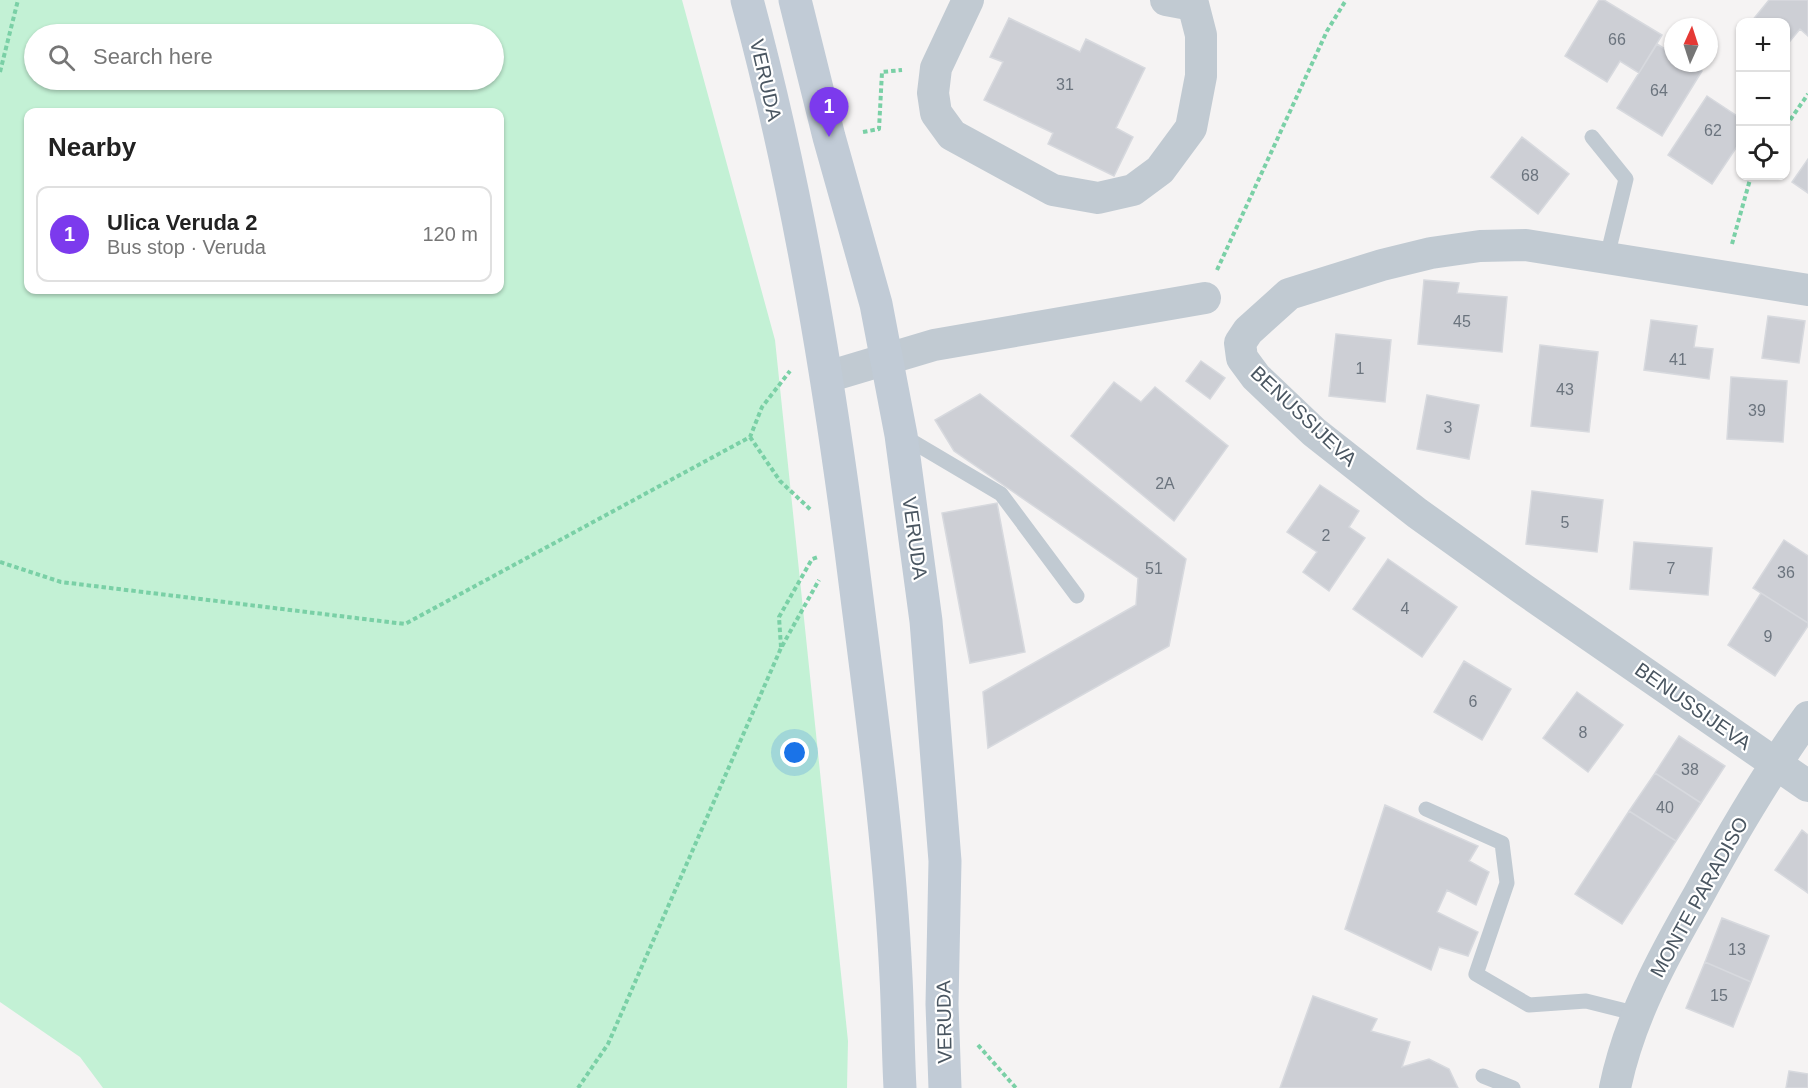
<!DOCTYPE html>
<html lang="en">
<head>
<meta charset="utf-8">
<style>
	body { margin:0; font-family:Helvetica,sans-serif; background:#f2f2f2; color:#222 }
	.controls { position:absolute; right:18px; top:18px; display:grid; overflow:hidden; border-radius:12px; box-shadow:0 2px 4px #0004 }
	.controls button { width:54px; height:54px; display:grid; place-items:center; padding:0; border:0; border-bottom:2px solid #e0e0e0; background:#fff; color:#222; font:30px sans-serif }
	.compass { position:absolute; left:1664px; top:18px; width:54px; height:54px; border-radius:50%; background:#fff; box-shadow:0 2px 4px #0004; rotate:3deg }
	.you { position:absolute; left:795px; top:753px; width:21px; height:21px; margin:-15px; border:4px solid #fff; border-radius:50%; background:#1a73e8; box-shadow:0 0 0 9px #1a73e833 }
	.badge { display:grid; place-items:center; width:39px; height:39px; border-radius:50%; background:#7c3aed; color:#fff; font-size:20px; font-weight:700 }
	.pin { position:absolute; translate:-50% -50px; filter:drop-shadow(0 2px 3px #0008) }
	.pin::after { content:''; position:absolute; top:32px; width:21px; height:18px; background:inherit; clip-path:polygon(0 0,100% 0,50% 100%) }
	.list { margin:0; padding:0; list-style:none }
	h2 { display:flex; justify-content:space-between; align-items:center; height:78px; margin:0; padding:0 24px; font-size:26px }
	h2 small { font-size:20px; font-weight:400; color:#767676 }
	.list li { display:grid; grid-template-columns:39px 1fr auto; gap:18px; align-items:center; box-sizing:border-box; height:96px; margin:0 12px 12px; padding:0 12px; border:2px solid #e0e0e0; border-radius:12px }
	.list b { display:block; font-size:22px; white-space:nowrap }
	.list p { margin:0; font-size:20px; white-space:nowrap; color:#767676 }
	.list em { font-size:20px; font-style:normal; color:#767676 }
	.icon { flex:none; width:33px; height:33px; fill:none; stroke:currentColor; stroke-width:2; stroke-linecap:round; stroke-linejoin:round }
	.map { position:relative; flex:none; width:1808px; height:1088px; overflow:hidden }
	.search { position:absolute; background:#fff; box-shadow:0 2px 4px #0004; left:24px; top:24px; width:480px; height:66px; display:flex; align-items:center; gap:15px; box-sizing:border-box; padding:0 21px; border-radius:33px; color:#767676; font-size:22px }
	.panel { position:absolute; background:#fff; box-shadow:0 2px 4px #0004; left:24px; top:108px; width:480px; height:186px; border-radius:12px }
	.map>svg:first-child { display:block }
	.green { fill:#c3f1d5; fill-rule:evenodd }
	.building { fill:#cdcfd5; stroke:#d7d9de; stroke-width:1.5 }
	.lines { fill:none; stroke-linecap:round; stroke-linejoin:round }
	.path { stroke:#7ad0a6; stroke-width:4; stroke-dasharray:4.5 3; stroke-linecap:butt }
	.lane { stroke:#c1cad2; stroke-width:15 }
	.street { stroke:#c1cad2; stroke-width:32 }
	.secondary { stroke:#c1cbd6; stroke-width:33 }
	.labels { text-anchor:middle; stroke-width:4.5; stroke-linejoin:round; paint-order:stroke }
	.number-label { font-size:16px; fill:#6b747e }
	.street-label { font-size:20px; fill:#4a5661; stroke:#fff }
</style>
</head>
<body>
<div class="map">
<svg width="1808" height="1088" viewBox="0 0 1808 1088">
	<rect width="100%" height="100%" fill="#f5f3f3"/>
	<path class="green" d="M0,0H682L775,340L848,1041L847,1088H103L80,1057L0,1002ZM34,34H494V80H34ZM28,112H500V290H28Z"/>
	<path class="building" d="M1599,0H1604L1662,35L1639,73L1620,61L1607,82L1565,56Z
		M1769,0H1808V36L1800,29L1786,46V22H1751Z
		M1009,18L1080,52L1086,39L1145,68L1116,128L1133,137L1114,176L1048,144L1053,133L984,100L1003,62L990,57Z
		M1657,44L1673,54V63H1688L1702,71L1662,136L1617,108Z
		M1707,96L1740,118V142L1712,184L1668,155Z
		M1522,137L1569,174L1538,214L1491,177Z
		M1808,159V193L1792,182Z
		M1424,280L1459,283L1457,293L1507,297L1502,352L1418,344Z
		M1768,316L1805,321L1799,363L1762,358Z
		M1651,320L1697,326L1694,347L1713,349L1709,379L1644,370Z
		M1336,334L1391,340L1385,402L1329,396Z
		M1540,345L1598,352L1589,432L1531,426Z
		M1201,361L1225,378L1210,399L1186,381Z
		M1731,377L1787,381L1783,442L1727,439Z
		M1114,382L1141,402L1155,387L1228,446L1174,521L1071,436Z
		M980,394L1186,559L1169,646L988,748L983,692L1136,605L1138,578L954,451L935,420Z
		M1427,395L1479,405L1469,459L1417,449Z
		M1320,485L1359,511L1349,527L1365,538L1329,591L1303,572L1317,552L1287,532Z
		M1532,491L1603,500L1597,552L1526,544Z
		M997,503L1025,652L970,663L942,513Z
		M1784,540L1808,556V623L1753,588Z
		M1634,542L1712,548L1708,595L1630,589Z
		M1388,559L1457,607L1422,657L1353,609Z
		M1761,593L1808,623V626L1775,676L1728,645Z
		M1464,661L1511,689L1482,740L1434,712Z
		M1577,692L1623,725L1588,772L1543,738Z
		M1679,736L1725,766L1701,803L1655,773Z
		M1655,773L1701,803L1676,841L1629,811Z
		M1385,805L1478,846L1469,861L1489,872L1476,905L1447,890L1437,912L1478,932L1468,956L1439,947L1431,970L1345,929Z
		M1629,811L1676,841L1622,924L1575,894Z
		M1802,830L1808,835V893L1775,870Z
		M1722,918L1769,936L1751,982L1705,962Z
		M1705,962L1751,982L1733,1027L1686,1008Z
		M1313,996L1377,1019L1371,1031L1410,1042L1402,1067L1429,1059L1449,1069L1458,1088H1280Z
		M1789,1071L1808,1074V1088H1786Z"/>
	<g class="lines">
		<path class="path" d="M0,72L18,0
			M1786,126L1808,94
			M863,132L879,129L882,72L902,70
			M1732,244L1751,176
			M1217,270L1327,31L1346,0
			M750,437L780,481L812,511
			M0,562L61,582L405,624L750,437L762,407L790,371
			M781,647L779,617L812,559L818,557
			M978,1045L1016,1088
			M578,1088L608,1044L781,648L819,580"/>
		<path class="lane" d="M1592,137L1626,179L1607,257
			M903,436L1001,494L1077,596
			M1426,809L1502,843L1507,883L1476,974L1529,1005L1586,1001L1638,1014
			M1483,1076L1513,1088"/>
		<path class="street" d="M968,0L936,68L933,93L936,113L952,135L1053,190L1098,198L1133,190L1160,170L1191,128L1201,76V35L1192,0
			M1166,0L1193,5
			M1808,290L1526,245L1480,246L1431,253L1382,265L1289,294L1248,331L1240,343L1242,358L1256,377L1314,432L1417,513L1523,589L1808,786
			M827,377L934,345L1205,298
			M1615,1088C1629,1019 1663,957 1698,896C1732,834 1767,774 1808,717"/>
		<path class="secondary" d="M747,0C800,196 832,396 857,598C873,724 890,850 896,977C898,1014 898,1051 900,1088
			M795,0L829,137L876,304L901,435L926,621L945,861L942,1004L945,1088"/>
	</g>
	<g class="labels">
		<g class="number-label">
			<text x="1617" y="45">66</text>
			<text x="1065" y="90">31</text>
			<text x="1659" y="96">64</text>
			<text x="1713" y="136">62</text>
			<text x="1530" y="181">68</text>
			<text x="1462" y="327">45</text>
			<text x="1678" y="365">41</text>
			<text x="1360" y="374">1</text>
			<text x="1565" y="395">43</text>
			<text x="1757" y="416">39</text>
			<text x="1448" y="433">3</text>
			<text x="1165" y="489">2A</text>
			<text x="1565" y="528">5</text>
			<text x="1326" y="541">2</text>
			<text x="1154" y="574">51</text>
			<text x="1671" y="574">7</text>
			<text x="1786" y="578">36</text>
			<text x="1405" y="614">4</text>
			<text x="1768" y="642">9</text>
			<text x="1473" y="707">6</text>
			<text x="1583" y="738">8</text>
			<text x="1690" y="775">38</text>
			<text x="1665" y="813">40</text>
			<text x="1737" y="955">13</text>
			<text x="1719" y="1001">15</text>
		</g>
		<g class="street-label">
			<text transform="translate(766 80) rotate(77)" y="7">VERUDA</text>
			<text transform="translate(1304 416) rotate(43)" y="7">BENUSSIJEVA</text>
			<text transform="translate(915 538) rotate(82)" y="7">VERUDA</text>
			<text transform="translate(1693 706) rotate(35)" y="7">BENUSSIJEVA</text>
			<text transform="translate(1699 897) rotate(-61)" y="7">MONTE PARADISO</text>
			<text transform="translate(944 1022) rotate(-91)" y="7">VERUDA</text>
		</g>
	</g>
</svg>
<div class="controls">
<button>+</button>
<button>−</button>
<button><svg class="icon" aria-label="locate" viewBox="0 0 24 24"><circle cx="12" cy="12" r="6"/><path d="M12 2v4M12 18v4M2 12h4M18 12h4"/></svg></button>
</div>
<svg class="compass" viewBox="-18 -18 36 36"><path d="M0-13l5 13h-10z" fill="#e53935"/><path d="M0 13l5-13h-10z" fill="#767676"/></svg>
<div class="you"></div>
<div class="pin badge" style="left:829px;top:137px">1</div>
<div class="search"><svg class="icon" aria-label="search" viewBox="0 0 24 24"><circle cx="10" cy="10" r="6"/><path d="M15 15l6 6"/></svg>Search here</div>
<section class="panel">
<h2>Nearby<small></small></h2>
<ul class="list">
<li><span class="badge">1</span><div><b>Ulica Veruda 2</b><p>Bus stop · Veruda</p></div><em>120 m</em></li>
</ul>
</section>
</div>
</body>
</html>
